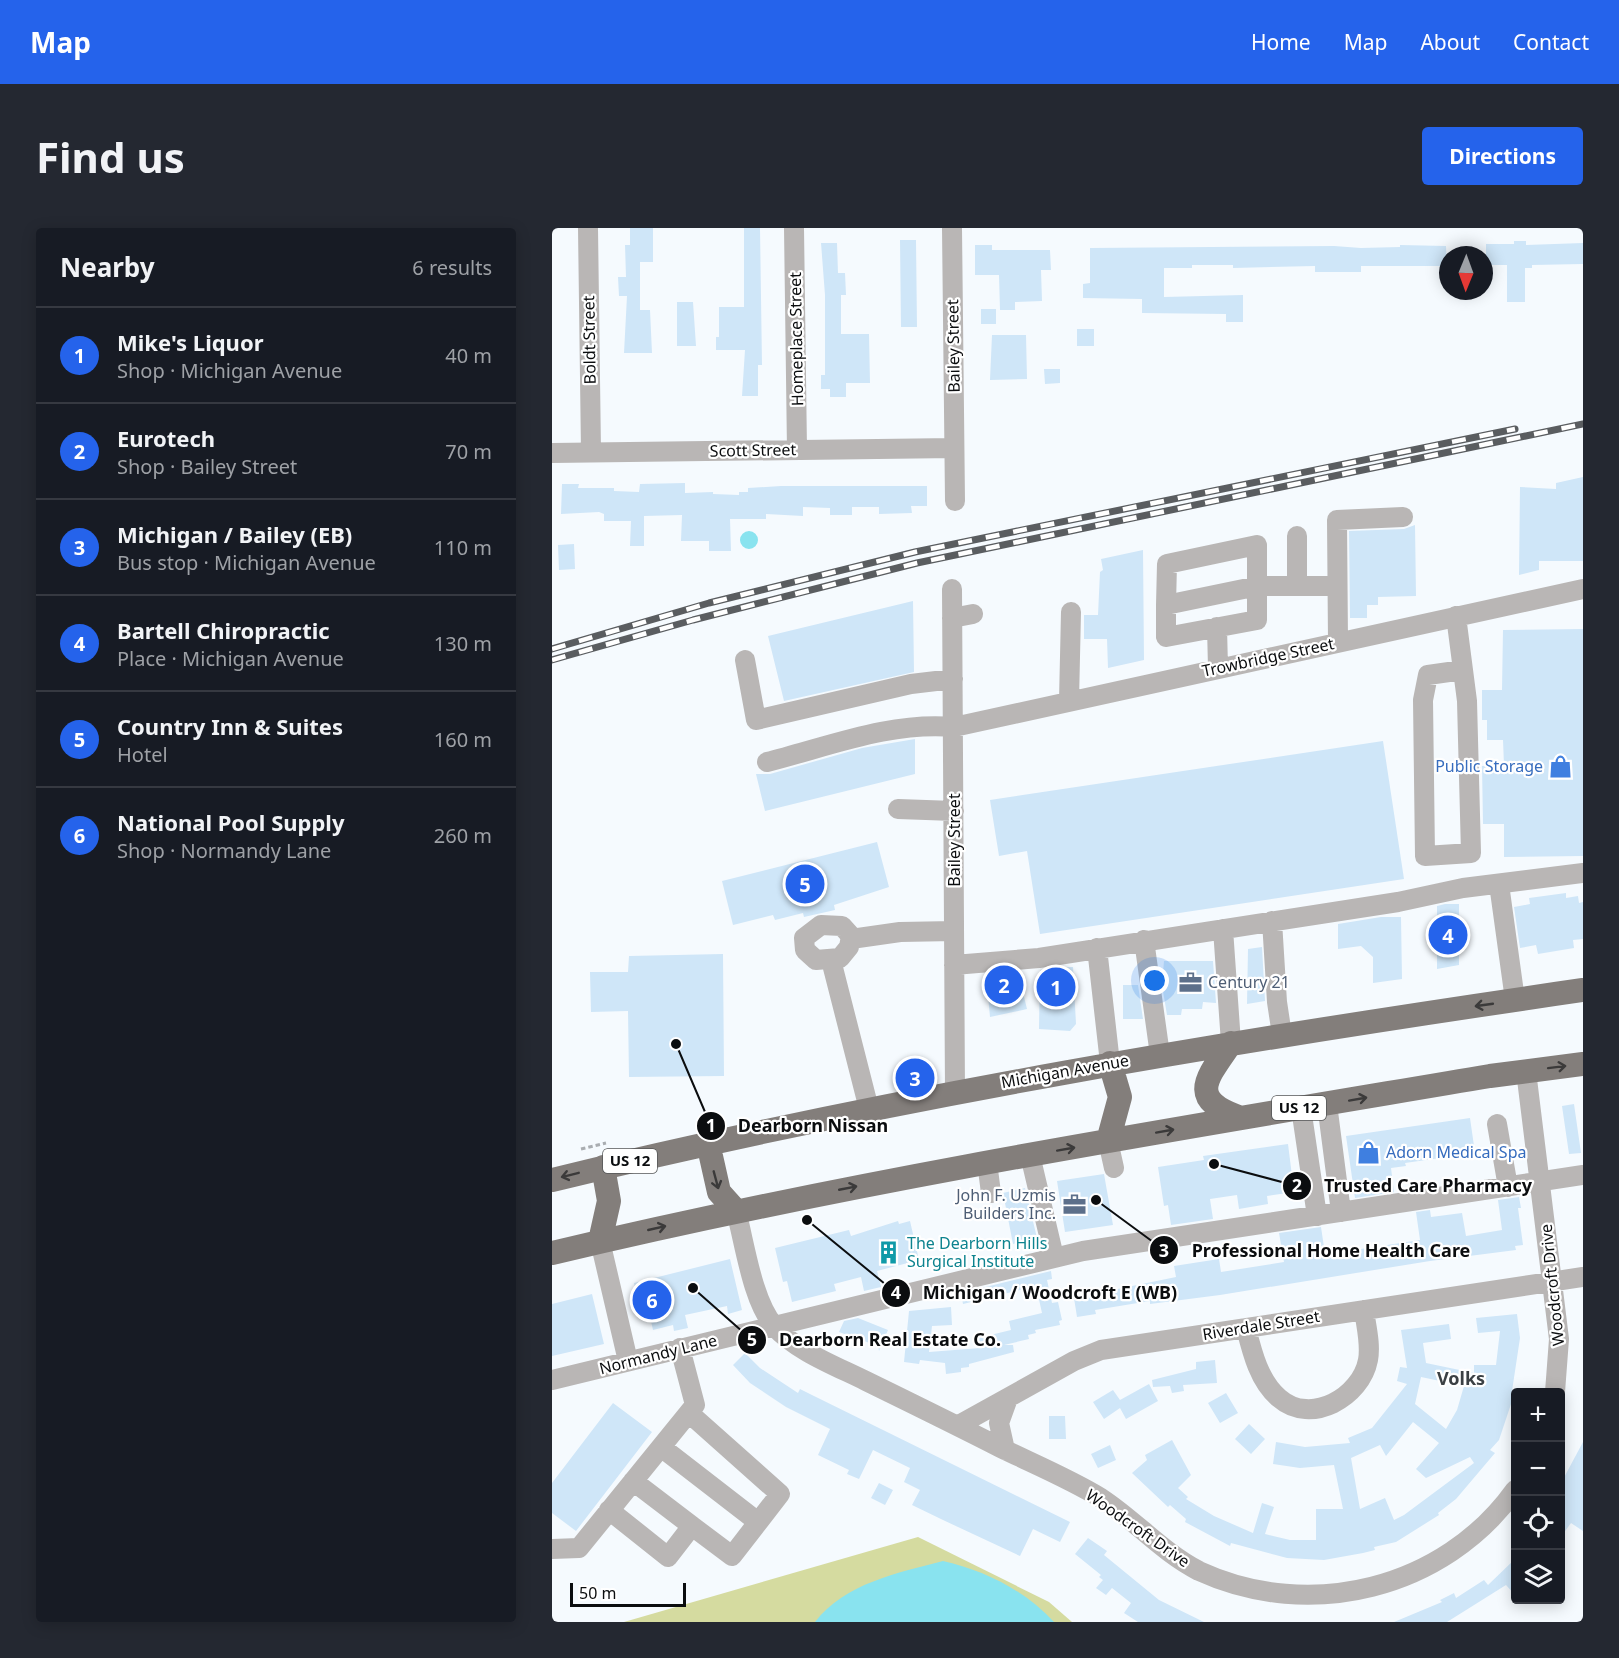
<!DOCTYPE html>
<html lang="en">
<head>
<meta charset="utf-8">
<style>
	body { margin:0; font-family:"Noto Sans",sans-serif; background:#242831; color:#f1f3f6 }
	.controls { position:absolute; right:18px; bottom:18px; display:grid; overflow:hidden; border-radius:6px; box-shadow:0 3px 15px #0003 }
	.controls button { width:54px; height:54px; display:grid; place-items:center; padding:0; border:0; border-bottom:2px solid #363941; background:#171b24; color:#f1f3f6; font:30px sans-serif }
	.compass { position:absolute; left:887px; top:18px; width:54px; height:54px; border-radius:50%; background:#171b24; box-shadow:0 3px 15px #0003; rotate:181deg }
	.scale { position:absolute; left:18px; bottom:15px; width:116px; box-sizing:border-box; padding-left:6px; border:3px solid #0b0d0f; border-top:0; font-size:16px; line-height:21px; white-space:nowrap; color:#0b0d0f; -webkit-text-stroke:4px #fff; paint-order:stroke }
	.you { position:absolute; left:603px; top:753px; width:21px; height:21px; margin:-15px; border:4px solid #fff; border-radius:50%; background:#1a73e8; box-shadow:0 0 0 9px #1a73e833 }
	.badge { display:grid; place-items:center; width:39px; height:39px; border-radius:50%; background:#2563eb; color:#fff; font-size:20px; font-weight:700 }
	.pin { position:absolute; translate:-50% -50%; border:3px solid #fff; box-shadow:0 2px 6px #0006 }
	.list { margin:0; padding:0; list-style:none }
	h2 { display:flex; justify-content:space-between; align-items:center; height:78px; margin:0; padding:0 24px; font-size:26px }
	h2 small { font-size:20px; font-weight:400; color:#9ea1a6 }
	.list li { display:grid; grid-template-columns:39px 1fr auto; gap:18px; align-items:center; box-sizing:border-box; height:96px; padding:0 24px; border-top:2px solid #363941 }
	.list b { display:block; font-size:22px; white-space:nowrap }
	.list p { margin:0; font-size:20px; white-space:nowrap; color:#9ea1a6 }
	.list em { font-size:20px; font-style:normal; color:#9ea1a6 }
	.icon { flex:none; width:33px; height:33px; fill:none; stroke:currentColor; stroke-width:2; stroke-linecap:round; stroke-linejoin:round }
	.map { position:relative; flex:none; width:1031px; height:1394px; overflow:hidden; border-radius:6px }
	header { display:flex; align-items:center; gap:36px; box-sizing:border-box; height:84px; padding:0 30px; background:#2563eb; color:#fff }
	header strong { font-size:28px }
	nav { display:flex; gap:33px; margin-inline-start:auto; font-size:21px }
	.intro { display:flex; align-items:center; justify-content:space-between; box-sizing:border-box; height:144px; padding:0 36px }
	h1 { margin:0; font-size:42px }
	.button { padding:15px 27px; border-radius:6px; background:#2563eb; color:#fff; font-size:21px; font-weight:700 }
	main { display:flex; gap:36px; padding:0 36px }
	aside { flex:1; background:#171b24; border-radius:6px; box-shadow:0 3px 15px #0003 }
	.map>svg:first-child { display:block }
	.green { fill:#d5dba0 }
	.water { fill:#89e3ef }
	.building { fill:#cfe6f8; fill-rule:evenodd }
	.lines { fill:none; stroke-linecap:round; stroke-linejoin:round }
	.path { stroke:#a9adb1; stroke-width:3; stroke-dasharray:4.5 3; stroke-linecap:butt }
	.minor { stroke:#b9b6b5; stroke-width:20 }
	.major { stroke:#837e7b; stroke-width:24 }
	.rail-casing { stroke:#5a5d60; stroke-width:7 }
	.rail { stroke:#fff; stroke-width:4.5; stroke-dasharray:14; stroke-linecap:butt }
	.oneway { stroke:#3b3a3a }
	.labels { text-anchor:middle; stroke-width:4.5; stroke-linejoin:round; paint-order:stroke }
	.shield { fill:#fff; stroke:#545657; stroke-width:1.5 }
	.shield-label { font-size:15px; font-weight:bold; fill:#0b0d0f }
	.street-label { font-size:16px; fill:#0b0d0f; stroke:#fff }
	.shop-label { font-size:16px; fill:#366cbe; stroke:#fff; text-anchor:end }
	.service-label { font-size:16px; fill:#4e5e75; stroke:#fff; text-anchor:start }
	.culture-label { font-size:16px; fill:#0d838f; stroke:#fff; text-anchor:start }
	.neighbourhood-label { font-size:18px; font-weight:bold; fill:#3b4044; stroke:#fff }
	.leader { fill:none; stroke:#0b0d0f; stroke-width:2 }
	.callout-dot { fill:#0b0d0f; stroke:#fff; stroke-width:2 }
	.mark-label { font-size:18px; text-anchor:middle; font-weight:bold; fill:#fff }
	.callout-label { font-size:18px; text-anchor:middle; font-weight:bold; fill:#0b0d0f; stroke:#fff; stroke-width:4.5; stroke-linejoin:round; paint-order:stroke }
</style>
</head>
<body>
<header>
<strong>Map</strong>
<nav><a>Home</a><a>Map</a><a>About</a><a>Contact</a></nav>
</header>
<div class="intro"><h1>Find us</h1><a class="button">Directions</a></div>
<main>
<aside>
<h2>Nearby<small>6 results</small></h2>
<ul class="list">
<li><span class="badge">1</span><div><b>Mike's Liquor</b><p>Shop · Michigan Avenue</p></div><em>40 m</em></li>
<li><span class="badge">2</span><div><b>Eurotech</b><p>Shop · Bailey Street</p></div><em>70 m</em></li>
<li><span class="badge">3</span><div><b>Michigan / Bailey (EB)</b><p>Bus stop · Michigan Avenue</p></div><em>110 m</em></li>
<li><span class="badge">4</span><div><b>Bartell Chiropractic</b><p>Place · Michigan Avenue</p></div><em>130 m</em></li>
<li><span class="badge">5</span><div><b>Country Inn &amp; Suites</b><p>Hotel</p></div><em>160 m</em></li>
<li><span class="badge">6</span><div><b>National Pool Supply</b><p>Shop · Normandy Lane</p></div><em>260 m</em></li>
</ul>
</aside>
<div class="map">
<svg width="1031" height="1394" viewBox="0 0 1031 1394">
	<rect width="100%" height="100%" fill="#f5fafe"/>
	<path class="green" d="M366,1309L497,1374L520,1394H72Z"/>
	<path class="water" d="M188 312a9 9 0 1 1 18 0a9 9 0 1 1-18 0Z
		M391,1333C434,1343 472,1362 502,1394H263C293,1355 346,1345 391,1333Z"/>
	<path class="building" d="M78,0H101V34H88V82H98L100,125H72L75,68H67L66,49H74L73,17H78Z
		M192,0H208L210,137H206V168H190L193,122H164V109H167V79H192Z
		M348,12H364L365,99H349Z
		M962,13H974V17L1031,15V36L980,37V40H973V74H955V37H934V16H962Z
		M269,15H285L286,45H293L294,67H289V106H317L318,155H294V169H278V161H269V147H273V67Z
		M423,17H440V22H498L499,42H489L490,73L463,74V82H448L447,47H423Z
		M848,17L894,18L895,38H809V44H763V38L681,40V37H640V40H612V69L691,67V94H674V86L590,85V71L531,70V56L538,55V20L782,18L809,20L848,19Z
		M125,74H141L144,118H125Z
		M429,81H444V96H429Z
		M525,101H542V118H525Z
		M440,107H474L475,151L438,152Z
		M492,141H508V155L493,156Z
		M1031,249V333H987V342L967,347L968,259L1004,261V255Z
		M133,255V265L161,264V266L187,267V264H196V260L229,258H375V278H359L360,285L327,286V279H300V287H278V280L251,279V288L214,286V291H178L179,323H157V313H129L130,287L92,288V318H78L79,293H52V286L47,284L9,286L10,256H27L26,260H62V263L87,264L88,256Z
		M863,297L864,368L826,369V377H815V390H798L797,303L852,301Z
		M22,316L23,341L7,342L6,317Z
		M591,322L592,432L556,440L555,411H532V387H546L548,344L551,342L549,331Z
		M361,373L362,444L232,473L216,408Z
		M1031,401V628L952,629V596H931L930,538L952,537L951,512H935V492H930V462H950L951,402Z
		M363,511V546L213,583L204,546H218L310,520Z
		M831,513L852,651L488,706L475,623L447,628L438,572Z
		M325,614L337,659L282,677L283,682L252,689L251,685L223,692L221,687L181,697L170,653Z
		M1014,665V670L1026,668L1027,675L1031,674V711L1021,712L1022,720L986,726L984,717L968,720L962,679L978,676L977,670Z
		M893,676H907V737L885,741V678Z
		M829,689H849L850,751L821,755V729L809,718L786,721V696Z
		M710,719L713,773L695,776L696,721Z
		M171,726L172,848L77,849L76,783L39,784L38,744H76L77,728Z
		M612,733H661L664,775L651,774L650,781H630L629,787H615L610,757Z
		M508,739H521L524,796L518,803L487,801L488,742Z
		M466,744L475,781L438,789L434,746Z
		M571,757H586L591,791H571Z
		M1022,876L1029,925L1017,926L1010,878Z
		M918,890L923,925L853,935L854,938L839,940L842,964L803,970L794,908Z
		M736,916L742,964L715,968L716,976L687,981L685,967L658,971L661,991L619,997L616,977L612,978L606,939L652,932L651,928Z
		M552,946L561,997L513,1004L505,953Z
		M473,960L485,1010L461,1016L451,965Z
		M967,969L969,980H966L971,1017L963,1018L964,1022L878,1033L668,1067L598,1076V1073L543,1082L544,1086L525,1089L522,1070L624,1049L622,1038L667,1031L669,1044L732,1034L727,1005L769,999L773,1026L809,1021L868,1012L864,984L878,982L879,989L910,985L914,1008L950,1002L946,972Z
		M346,993L347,996L358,993L367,1032L325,1043L329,1059L312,1063L309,1049L282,1056L284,1063L240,1074L235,1053L231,1054L223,1020L297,1002L299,1008Z
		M178,1031L190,1082L176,1086L175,1078L133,1087L136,1100L122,1103L121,1097L101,1102L98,1089L90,1090L82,1055Z
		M499,1043L500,1051L495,1052L500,1075L506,1074L510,1092L507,1093L508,1097L483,1102L484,1105L476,1107L477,1111L452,1117H461L462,1124L417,1136V1139L409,1140V1144L394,1146L393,1135L368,1132L367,1136L352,1134L357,1083L399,1079L400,1097L380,1098L377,1124L428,1120L426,1110L459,1102L457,1093L490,1085L484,1058L411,1076L409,1065Z
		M40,1066L52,1116L0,1128V1076Z
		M965,1086L968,1110L960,1163L963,1164L947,1212L938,1222L943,1225L904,1271L886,1285L887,1287L844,1314L822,1319L823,1322L811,1325L772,1332L735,1330L679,1315L678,1318L633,1294L634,1291L618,1277L616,1279L580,1245L595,1232L593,1227L620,1212L639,1247L626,1260L636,1269L634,1271L662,1288L701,1305L710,1275L722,1279L713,1306L738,1312H764V1281H791L782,1237L748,1240L721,1236L724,1214L753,1219L798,1215L796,1210L820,1200L855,1156L845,1153L848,1139L855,1140L849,1102L897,1096L899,1111L871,1115L874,1135L922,1145V1137H944L948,1103L926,1105L924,1090ZM869,1149L912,1158L905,1182L894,1201L863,1176ZM861,1194L887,1215L864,1241L874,1250L918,1229L922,1235L852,1287L842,1292L833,1270L808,1281L799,1230L828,1217L834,1228Z
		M306,1090L336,1102L327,1123L326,1118L287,1104L292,1093Z
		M193,1125L208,1140L246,1165L248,1161L262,1168L518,1294L508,1314L481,1301L468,1328L391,1292L360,1277L368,1262L352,1254L358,1240L321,1222L307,1251L295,1246L297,1242L266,1227L278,1201L234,1179L198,1155L181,1137Z
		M663,1132L665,1155L631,1157L632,1163L620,1165L618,1158L601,1159L600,1152L644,1141V1134Z
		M597,1156L606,1173L574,1191L568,1180L552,1191L541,1174L561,1162L568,1172Z
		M674,1165L686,1185L668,1195L656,1175Z
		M61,1175L100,1204L24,1303L0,1285V1255Z
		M497,1188H513L514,1211H497Z
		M697,1196L713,1211L699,1226L683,1211Z
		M1031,1214V1303L1019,1295L1008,1310V1257Z
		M558,1217L564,1232L546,1240L539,1226Z
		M327,1255L341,1262L333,1277L319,1270Z
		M536,1310L555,1323L552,1327L607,1372L652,1394H586L572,1385L579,1375L560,1360L554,1367L544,1360L551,1352L547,1349L549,1347L523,1326Z
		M963,1331V1367L954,1357L895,1394H842L890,1374L888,1372L902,1365L904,1370L932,1352L936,1357Z"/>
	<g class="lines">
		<path class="path" d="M29,921L54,915"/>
		<path class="minor" d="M36,0L39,224
			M242,0L245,222
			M400,0L403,273
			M0,225L402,220
			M745,358V308
			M400,361L403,864
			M614,377L615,336L705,317V392L614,409V377L706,358H785
			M904,388L915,473L919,625L873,628L871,472L876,447L911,442
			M400,390L421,386
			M665,399L666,440
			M786,414L785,292L851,289
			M193,432L204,492L359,456L401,451
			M517,473L519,384
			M215,534C275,519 339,493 402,499L1031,361
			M346,581L402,583
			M947,656L963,772
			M720,693L725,774L730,807
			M269,697L290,698L299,708L297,719L288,730L264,732L253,722L252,710Z
			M671,701L679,815
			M299,711L348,704L402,703
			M592,712L608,827
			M545,720L558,835
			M279,732L317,881
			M402,737L487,730L846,674L911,660L1031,645
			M974,843L1007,1111L1003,1164
			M775,876L789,984
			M749,880L765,988
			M945,896L956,959
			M556,913L562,940
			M478,927L502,1029
			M435,934L439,965
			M184,983C193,1016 200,1072 222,1098C244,1123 284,1138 314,1153C359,1175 404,1197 449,1220C482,1236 518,1251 549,1270C584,1293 610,1324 647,1343C758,1394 892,1361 963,1262
			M48,1013L76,1133
			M694,1100C700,1124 707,1153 727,1170C759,1198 809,1169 816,1132C819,1116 814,1098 812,1082
			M0,1152L531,1023L1031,947
			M405,1198L522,1133L549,1122L1031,1049
			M109,1219L206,1294
			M453,1222L447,1195L456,1170
			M81,1253L140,1298
			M57,1282L116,1329L140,1298L180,1328L228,1266L137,1185
			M0,1321L27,1320L143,1177L128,1120"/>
		<path class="major" d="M679,815C655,850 634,871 689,890
			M556,913L568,869L558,835
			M156,915L167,964L184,983
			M0,952C340,869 685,812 1031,762
			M48,1013L57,973L51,939
			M0,1025C310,951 624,901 938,848L1031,836"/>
		<defs>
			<path id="rail" d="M0,421L157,375L363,324L963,201
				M0,432L141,392L365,335L1031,196"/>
		</defs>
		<use href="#rail" class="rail-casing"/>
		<use href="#rail" class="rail"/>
	</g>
	<defs><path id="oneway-shaft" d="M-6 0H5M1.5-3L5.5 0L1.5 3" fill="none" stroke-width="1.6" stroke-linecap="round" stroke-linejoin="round" transform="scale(1.5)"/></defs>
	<g class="oneway">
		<use href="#oneway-shaft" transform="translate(932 777) rotate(172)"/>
		<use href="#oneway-shaft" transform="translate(1005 839) rotate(-7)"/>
		<use href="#oneway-shaft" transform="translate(806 871) rotate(-10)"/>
		<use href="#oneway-shaft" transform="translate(613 903) rotate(-10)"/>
		<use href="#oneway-shaft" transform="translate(514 921) rotate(-10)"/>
		<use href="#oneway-shaft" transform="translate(18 947) rotate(166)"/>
		<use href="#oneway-shaft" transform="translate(164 952) rotate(75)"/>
		<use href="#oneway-shaft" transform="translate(296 960) rotate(-11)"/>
		<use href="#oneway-shaft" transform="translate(105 1000) rotate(-13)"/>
	</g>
	<defs>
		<symbol id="shop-bare" viewBox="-9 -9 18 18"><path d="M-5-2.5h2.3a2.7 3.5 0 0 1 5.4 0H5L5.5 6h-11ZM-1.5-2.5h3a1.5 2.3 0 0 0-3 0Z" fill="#3f7fe0" stroke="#fff" stroke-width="2.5" paint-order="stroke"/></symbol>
		<symbol id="office-bare" viewBox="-9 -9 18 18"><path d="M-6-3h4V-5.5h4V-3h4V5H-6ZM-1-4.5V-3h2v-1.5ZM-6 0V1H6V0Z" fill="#5c6f8a" stroke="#fff" stroke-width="2.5" paint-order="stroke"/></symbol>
		<symbol id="building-bare" viewBox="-9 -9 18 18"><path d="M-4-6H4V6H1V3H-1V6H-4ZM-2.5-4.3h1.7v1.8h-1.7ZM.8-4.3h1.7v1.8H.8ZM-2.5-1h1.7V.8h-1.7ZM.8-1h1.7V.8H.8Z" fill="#0f9aa8" stroke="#fff" stroke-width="2.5" paint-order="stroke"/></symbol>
	</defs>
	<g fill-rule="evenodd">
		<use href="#shop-bare" x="992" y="522" width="33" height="33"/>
		<use href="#office-bare" x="622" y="738" width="33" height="33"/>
		<use href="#shop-bare" x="800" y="908" width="33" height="33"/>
		<use href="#office-bare" x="506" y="960" width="33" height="33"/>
		<use href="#building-bare" x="320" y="1008" width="33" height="33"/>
	</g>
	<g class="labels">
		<g class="shield">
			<rect x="720" y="868" width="54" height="24" rx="4.5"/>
			<rect x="51" y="921" width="54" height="24" rx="4.5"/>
		</g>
		<g class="shield-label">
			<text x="747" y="885">US 12</text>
			<text x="78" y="938">US 12</text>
		</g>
		<g class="street-label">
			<text transform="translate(244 111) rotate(-91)" y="6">Homeplace Street</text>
			<text transform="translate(37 112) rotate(-91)" y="6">Boldt Street</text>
			<text transform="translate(401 118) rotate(-91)" y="6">Bailey Street</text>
			<text transform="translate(201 222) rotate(-1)" y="6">Scott Street</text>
			<text transform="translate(716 429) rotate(-12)" y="6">Trowbridge Street</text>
			<text transform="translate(402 612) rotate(-90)" y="6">Bailey Street</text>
			<text transform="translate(513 843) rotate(-10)" y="6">Michigan Avenue</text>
			<text transform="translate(1000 1057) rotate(-96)" y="6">Woodcroft Drive</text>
			<text transform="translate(709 1097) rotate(-9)" y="6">Riverdale Street</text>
			<text transform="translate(106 1126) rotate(-14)" y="6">Normandy Lane</text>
			<text transform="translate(586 1300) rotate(35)" y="6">Woodcroft Drive</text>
		</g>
		<g class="shop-label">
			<text x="991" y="544">Public Storage</text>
			<text x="834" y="930" text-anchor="start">Adorn Medical Spa</text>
		</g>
		<g class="service-label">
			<text x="656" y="760">Century 21</text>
			<text x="504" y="973" text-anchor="end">John F. Uzmis<tspan x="504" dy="18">Builders Inc.</tspan></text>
		</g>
		<g class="culture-label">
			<text x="355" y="1021">The Dearborn Hills<tspan x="355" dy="18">Surgical Institute</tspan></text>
		</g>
		<g class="neighbourhood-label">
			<text x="909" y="1157">Volks</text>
		</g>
	</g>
	<path class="leader" d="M124 816L159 898M662 936L745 958M544 972L612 1022M255 992L344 1065M141 1060L200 1112"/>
	<g class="callout-dot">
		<circle cx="124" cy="816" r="6"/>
		<circle cx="662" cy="936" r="6"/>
		<circle cx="544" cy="972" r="6"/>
		<circle cx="255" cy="992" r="6"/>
		<circle cx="141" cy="1060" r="6"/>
		<circle cx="159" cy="898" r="15"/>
		<circle cx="745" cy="958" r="15"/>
		<circle cx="612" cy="1022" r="15"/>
		<circle cx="344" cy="1065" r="15"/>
		<circle cx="200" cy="1112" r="15"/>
	</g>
	<g class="mark-label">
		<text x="159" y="904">1</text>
		<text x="745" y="964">2</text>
		<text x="612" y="1029">3</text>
		<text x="344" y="1071">4</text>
		<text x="200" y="1118">5</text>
	</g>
	<g class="callout-label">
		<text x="261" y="904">Dearborn Nissan</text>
		<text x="876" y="964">Trusted Care Pharmacy</text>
		<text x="779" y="1029">Professional Home Health Care</text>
		<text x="498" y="1071">Michigan / Woodcroft E (WB)</text>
		<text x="338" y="1118">Dearborn Real Estate Co.</text>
	</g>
</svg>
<div class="controls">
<button>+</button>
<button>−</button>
<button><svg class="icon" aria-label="locate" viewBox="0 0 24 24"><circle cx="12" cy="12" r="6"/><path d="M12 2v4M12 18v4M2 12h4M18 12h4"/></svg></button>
<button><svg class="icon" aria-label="layers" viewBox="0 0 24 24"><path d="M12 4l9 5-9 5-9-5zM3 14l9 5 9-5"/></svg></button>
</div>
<svg class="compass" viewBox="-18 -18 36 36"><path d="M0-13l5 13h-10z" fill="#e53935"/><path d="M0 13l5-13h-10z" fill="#9ea1a6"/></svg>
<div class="scale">50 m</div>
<div class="you"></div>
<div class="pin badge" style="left:504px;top:759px">1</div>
<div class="pin badge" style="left:452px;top:757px">2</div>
<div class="pin badge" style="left:363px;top:850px">3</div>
<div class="pin badge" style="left:896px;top:707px">4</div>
<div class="pin badge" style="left:253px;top:656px">5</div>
<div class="pin badge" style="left:100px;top:1072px">6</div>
</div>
</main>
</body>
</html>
